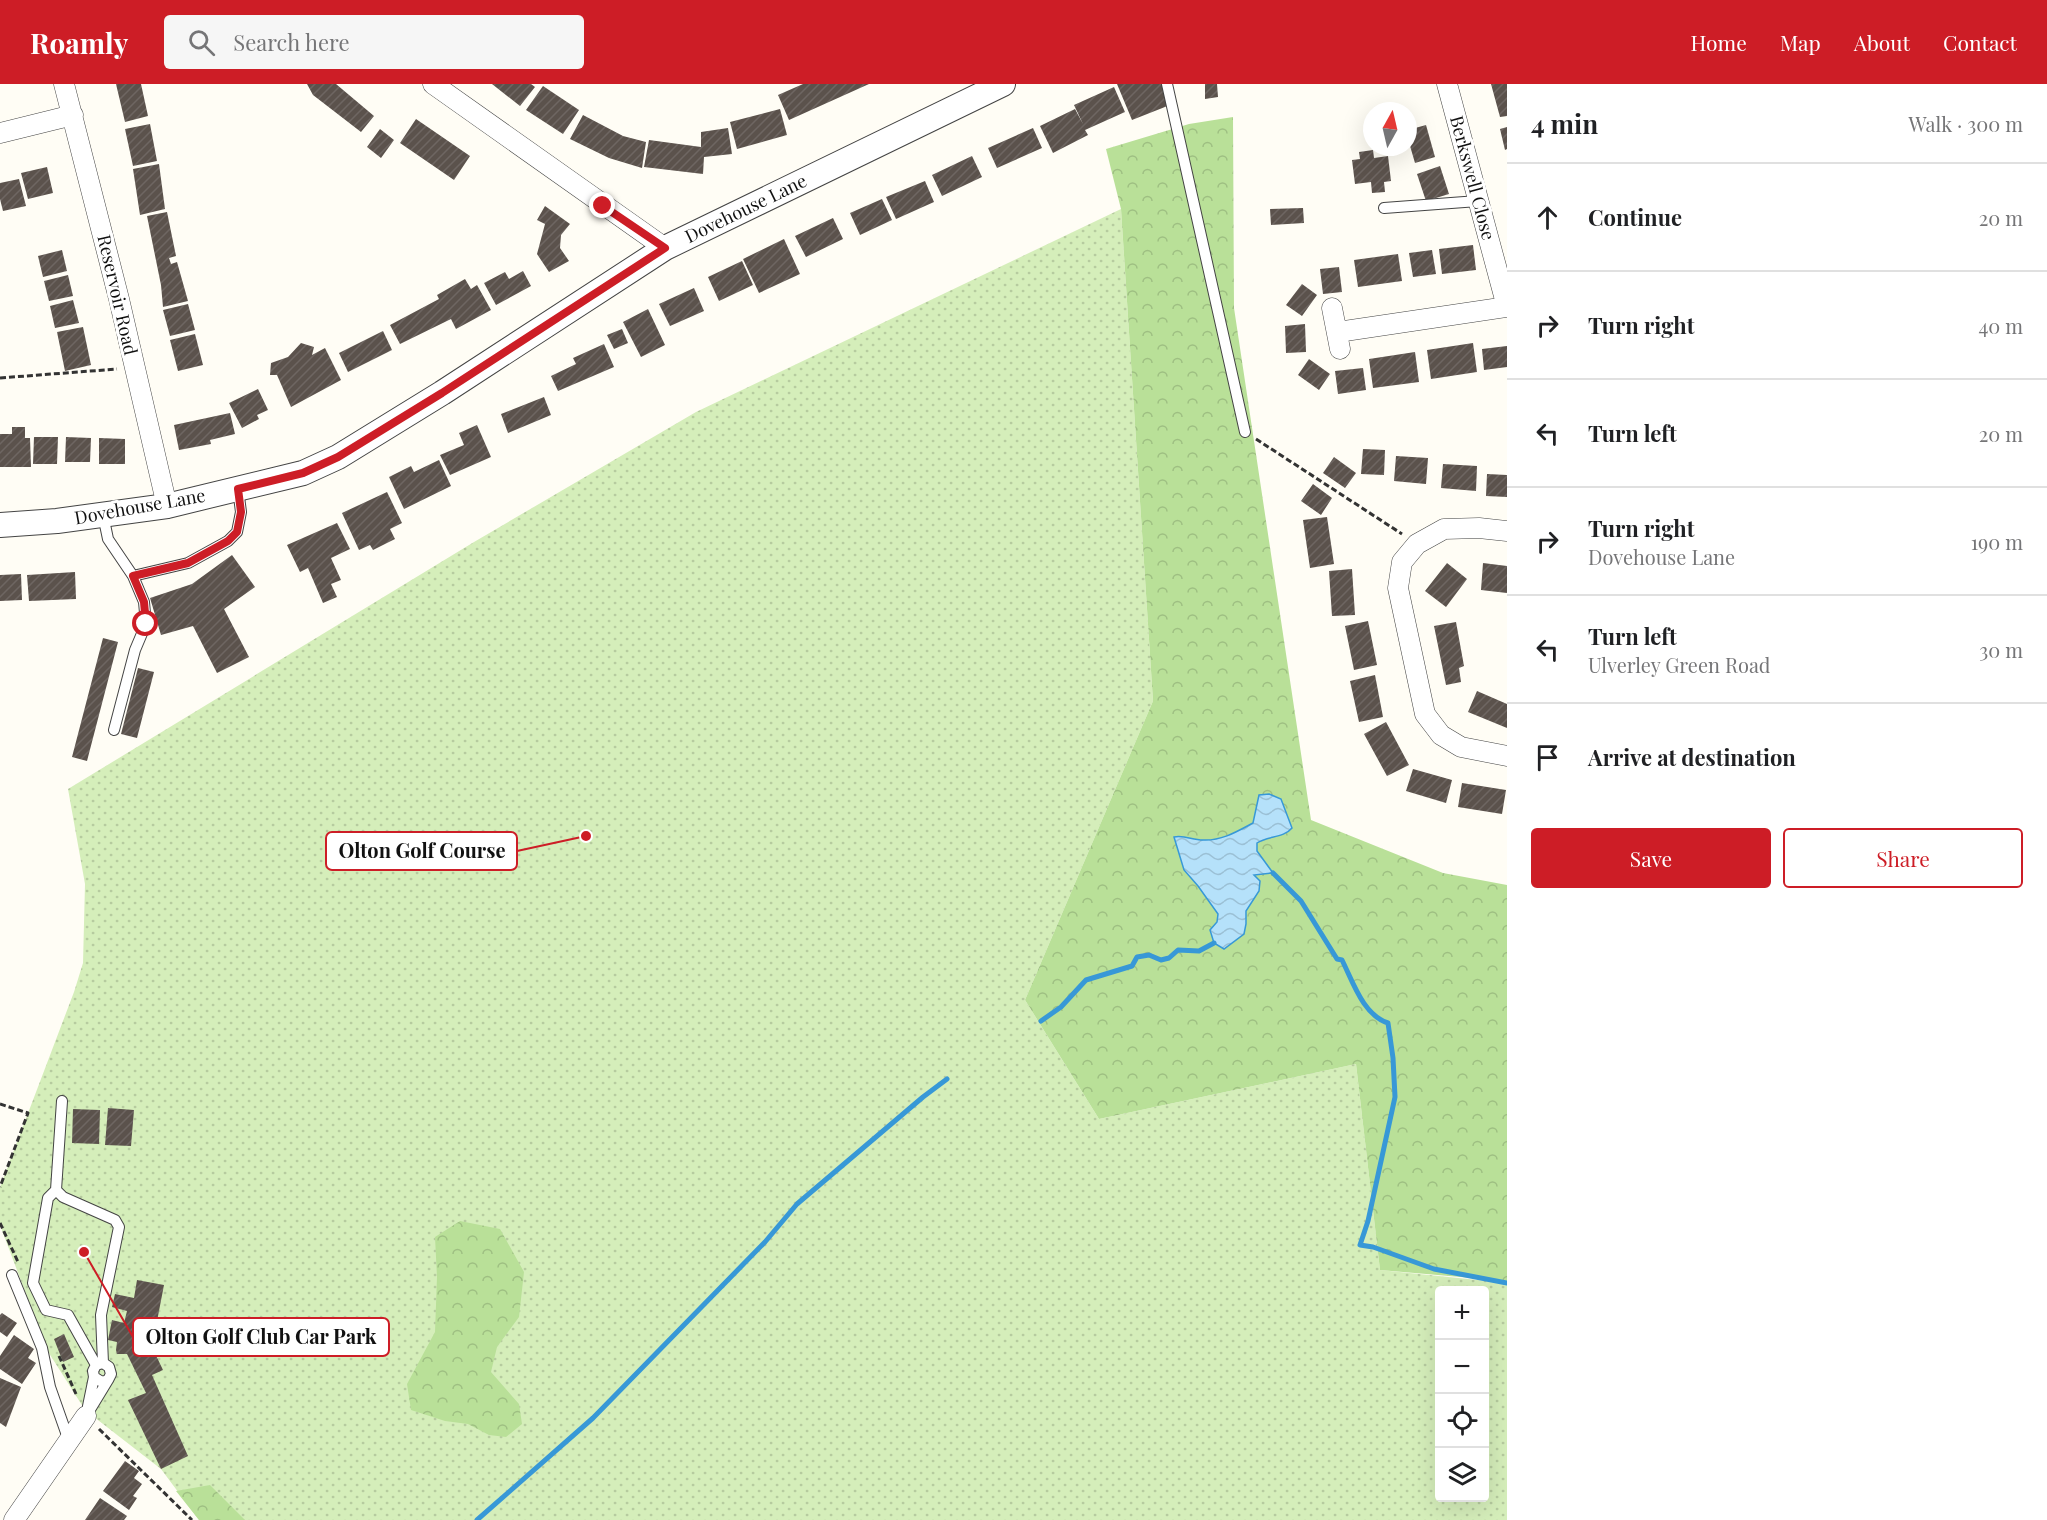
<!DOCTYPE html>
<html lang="en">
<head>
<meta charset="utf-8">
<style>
	body { margin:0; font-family:"Playfair Display",serif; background:#f6f6f6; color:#202124 }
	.controls { position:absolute; right:18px; bottom:18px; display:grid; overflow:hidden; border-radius:6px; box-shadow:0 6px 24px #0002 }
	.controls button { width:54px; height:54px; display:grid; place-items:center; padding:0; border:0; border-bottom:2px solid #e0e0e0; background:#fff; color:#202124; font:30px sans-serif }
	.compass { position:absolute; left:1363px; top:18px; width:54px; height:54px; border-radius:50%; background:#fff; box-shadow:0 6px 24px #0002; rotate:8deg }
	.stop { position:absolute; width:18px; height:18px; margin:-14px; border:4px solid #cd1d26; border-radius:50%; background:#fff }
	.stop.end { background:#cd1d26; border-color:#fff; box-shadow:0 2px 6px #0008 }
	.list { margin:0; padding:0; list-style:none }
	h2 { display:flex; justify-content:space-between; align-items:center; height:78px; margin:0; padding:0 24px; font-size:26px }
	h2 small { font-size:20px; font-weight:400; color:#757577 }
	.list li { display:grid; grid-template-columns:39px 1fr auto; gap:18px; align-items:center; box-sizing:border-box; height:108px; padding:0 24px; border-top:2px solid #e0e0e0 }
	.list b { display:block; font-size:22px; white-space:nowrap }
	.list p { margin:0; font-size:20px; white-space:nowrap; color:#757577 }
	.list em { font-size:20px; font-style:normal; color:#757577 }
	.actions { display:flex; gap:12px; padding:18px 24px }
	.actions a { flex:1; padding:14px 0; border:2px solid #cd1d26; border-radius:6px; text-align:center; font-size:21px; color:#cd1d26 }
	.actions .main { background:#cd1d26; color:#fff }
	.icon { flex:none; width:33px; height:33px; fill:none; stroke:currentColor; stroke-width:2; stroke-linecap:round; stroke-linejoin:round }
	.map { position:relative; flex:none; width:1507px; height:1436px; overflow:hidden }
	header { display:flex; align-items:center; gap:36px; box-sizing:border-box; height:84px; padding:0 30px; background:#cd1d26; color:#fff }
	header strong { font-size:28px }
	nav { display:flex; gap:33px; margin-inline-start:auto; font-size:21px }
	.search { width:420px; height:54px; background:#f6f6f6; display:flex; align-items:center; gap:15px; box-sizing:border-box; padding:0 21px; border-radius:6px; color:#757577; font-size:22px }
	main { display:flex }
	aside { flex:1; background:#fff }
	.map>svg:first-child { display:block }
	.grass { fill:url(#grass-dots); fill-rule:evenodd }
	.forest { fill:url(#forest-crowns) }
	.water { fill:url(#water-waves); stroke:#3798d7; stroke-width:1.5 }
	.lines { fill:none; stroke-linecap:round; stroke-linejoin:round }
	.stream { stroke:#3798d7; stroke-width:5 }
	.building { fill:url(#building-hatch) }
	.service-casing { stroke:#444; stroke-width:12 }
	.minor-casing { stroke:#444; stroke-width:21 }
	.tertiary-casing { stroke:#444; stroke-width:26 }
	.path { stroke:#333; stroke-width:3; stroke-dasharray:6 3; stroke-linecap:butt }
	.service { stroke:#fff; stroke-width:10 }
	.minor { stroke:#fff; stroke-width:20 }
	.tertiary { stroke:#fff; stroke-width:24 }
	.route { stroke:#cd1d26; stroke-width:8 }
	.labels { text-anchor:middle; stroke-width:6; stroke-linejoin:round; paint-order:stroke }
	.street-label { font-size:18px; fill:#111; stroke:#fff }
	.leader { fill:none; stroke:#cd1d26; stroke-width:2 }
	.callout-dot { fill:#cd1d26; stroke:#fff; stroke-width:2 }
	.callout { fill:#fff; stroke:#cd1d26; stroke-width:2 }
	.callout-label { font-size:20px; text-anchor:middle; font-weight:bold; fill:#111 }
</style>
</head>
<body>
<header>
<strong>Roamly</strong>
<div class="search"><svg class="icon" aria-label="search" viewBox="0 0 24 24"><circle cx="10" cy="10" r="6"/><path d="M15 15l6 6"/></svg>Search here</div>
<nav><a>Home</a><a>Map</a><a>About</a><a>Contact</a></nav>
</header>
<main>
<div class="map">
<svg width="1507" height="1436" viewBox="0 0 1507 1436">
	<defs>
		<pattern id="grass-dots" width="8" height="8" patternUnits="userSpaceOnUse" patternTransform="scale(1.5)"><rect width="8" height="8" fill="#d5eeba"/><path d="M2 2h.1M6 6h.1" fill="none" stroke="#b6cb9f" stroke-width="1.8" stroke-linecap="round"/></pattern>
		<pattern id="forest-crowns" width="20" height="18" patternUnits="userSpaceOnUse" patternTransform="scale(1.5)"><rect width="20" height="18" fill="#b9e098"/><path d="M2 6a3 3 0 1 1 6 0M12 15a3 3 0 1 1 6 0" fill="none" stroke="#9ebf82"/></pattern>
		<pattern id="water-waves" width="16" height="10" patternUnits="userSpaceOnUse" patternTransform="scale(1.5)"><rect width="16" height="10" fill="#b5e1fa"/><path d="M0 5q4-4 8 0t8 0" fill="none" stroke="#9bc0d5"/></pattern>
		<pattern id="building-hatch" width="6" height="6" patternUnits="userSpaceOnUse" patternTransform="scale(1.5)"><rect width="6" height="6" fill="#5b524c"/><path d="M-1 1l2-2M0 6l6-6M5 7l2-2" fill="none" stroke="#6e6662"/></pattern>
	</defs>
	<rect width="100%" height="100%" fill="#fffdf5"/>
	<path class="grass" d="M1121,125L1153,617L1025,916L1099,1035L1356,980L1380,1186L1507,1199V1436H199L161,1385L85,1326L47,1266L0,1141V1103L74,908L83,879L85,800L68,705L474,458L696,328ZM1440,1206H1484V1414H1440Z"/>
	<path class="forest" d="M1233,33L1234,224L1311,736L1443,789L1507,801V1197L1380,1186L1356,980L1099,1035L1025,916L1153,617L1121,125L1106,65L1189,40Z
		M460,1137L500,1145L524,1188L519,1233L497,1263L491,1288L519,1320L522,1340L506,1353L489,1351L468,1340L445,1337L411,1326L407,1300L435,1248L437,1193L435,1153Z
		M210,1401L245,1436H199L176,1407Z"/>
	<path class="water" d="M1269,710L1281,715L1292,744C1284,754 1267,752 1257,759V767L1273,789L1254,791L1260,797L1259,807L1246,827V840L1244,850L1224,865L1214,859L1210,846L1217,838L1218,830L1198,802L1184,786L1174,753C1185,751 1192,756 1203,756C1222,757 1238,747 1253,739L1259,711Z"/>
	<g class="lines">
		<path class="stream" d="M1273,789L1301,817L1337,875L1342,876C1353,898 1363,931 1388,939L1393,974L1395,1013L1368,1137L1360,1161L1373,1163L1434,1185L1507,1199
			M1041,937L1061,923L1086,896L1132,882L1137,873L1149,871L1161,876L1169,874L1178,866L1199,867L1214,859
			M477,1436L593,1334L765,1158L797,1120L923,1013L947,995"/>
	</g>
	<path class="building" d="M116,0H141L148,32L125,38Z
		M307,0H336L374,32L361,48L313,11Z
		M492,0H531L535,3L520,22Z
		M803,0H869L789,36L778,11Z
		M1117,0H1162L1170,21L1132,36Z
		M1205,0H1217L1218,13L1205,15Z
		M1491,0H1507V32L1500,33Z
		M543,2L579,26L563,50L526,26Z
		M1114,3L1125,28L1085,46L1088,51L1053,69L1040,42L1075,25L1083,40L1074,21Z
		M780,25L787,51L737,65L730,38Z
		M583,31L623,52L646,58L642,84L609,74L570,55Z
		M416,35L470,72L454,96L400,59Z
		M150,40L157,77L133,82L125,45Z
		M1426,41L1435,73L1415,79L1408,55V46Z
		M1507,43V65L1505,66L1500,45Z
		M728,44L732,70L704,73L703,90L644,83L649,56L701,63V48Z
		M1033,44L1042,64L997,84L988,64Z
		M380,45L394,56L381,74L367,63Z
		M1373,66L1374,74L1388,72L1391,97L1384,98L1385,108L1372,109L1371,98L1355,100L1352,76L1360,75L1359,68Z
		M972,72L982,93L942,112L932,91Z
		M159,80L165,125L140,131L133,85Z
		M1440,82L1449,110L1426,117L1417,90Z
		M47,83L53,109L28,115L21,89Z
		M19,95L26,122L3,127L0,115V99Z
		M925,97L934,118L896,135L886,113Z
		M882,115L892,136L860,151L850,129Z
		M545,122L570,140L561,151L560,164L569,177L549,188L537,170L545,140L537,136Z
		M1303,124L1304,139L1271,141L1270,125Z
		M167,128L176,172L169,174L171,180L177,178L188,217L163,223L161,201L147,132Z
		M833,134L843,155L806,173L795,152Z
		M784,155L800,190L759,209L743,175Z
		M1473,161L1476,186L1442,190L1439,165Z
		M62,166L67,187L43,193L38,172Z
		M1432,166L1436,190L1413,193L1409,169Z
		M1398,170L1402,197L1358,203L1354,176Z
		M742,177L753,201L719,217L708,193Z
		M1339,183L1342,208L1323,210L1320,185Z
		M523,187L531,202L496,221L484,199L505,188L509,195Z
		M68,191L73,212L49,217L44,197Z
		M465,195L471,205L477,201L491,226L456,245L451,235L400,260L390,241L439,215L437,211Z
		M1302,200L1317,211L1302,232L1286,221Z
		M694,204L704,227L670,242L659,220Z
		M73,216L79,239L55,244L50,222Z
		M188,220L195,246L170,252L163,226Z
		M648,225L665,261L641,273L623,238Z
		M1305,240L1306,268L1286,269L1285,242Z
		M83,243L91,281L65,287L57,248Z
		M622,245L628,259L614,265L607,251Z
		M383,247L392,266L348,288L339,269Z
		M195,250L203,281L178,287L170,256Z
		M301,259L314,263L312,271L325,264L341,296L291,323L277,291H270L271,279L288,273Z
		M1473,259L1477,288L1431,295L1427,266Z
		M604,260L614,283L558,307L551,292L576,280L573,274Z
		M1507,262V283L1484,286L1482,265Z
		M1415,268L1419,298L1373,304L1369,275Z
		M1309,275L1330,290L1319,306L1298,291Z
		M1363,284L1366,306L1338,310L1335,287Z
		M258,305L268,326L257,331L259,335L242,344L229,319Z
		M544,313L551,331L508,349L501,330Z
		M230,329L235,350L210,356L211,360L179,366L174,341Z
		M477,341L491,373L450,391L440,371L464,361L459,349Z
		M12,343H25V354H30L31,383H0V350H12Z
		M34,353H58L57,380H33Z
		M66,353L91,354L90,378H65Z
		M99,354L125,355V380H99Z
		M1363,365L1385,366L1384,391L1361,390Z
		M1396,372L1428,374L1426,400L1394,397Z
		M1334,373L1356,389L1345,404L1323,389Z
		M439,376L451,402L404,425L389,393L411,382L414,388Z
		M1443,380L1477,382L1476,407L1441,404Z
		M1487,390L1507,391V413L1486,412Z
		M1313,400L1332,414L1321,431L1301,417Z
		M387,408L402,439L390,445L395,455L373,466L370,461L359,466L342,429Z
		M1327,433L1334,480L1310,484L1303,436Z
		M337,439L350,465L331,474L341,496L331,500L337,513L323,519L308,484L300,488L287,461Z
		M232,471L255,503L224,525L249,573L217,589L193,542L161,551L150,514L192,500Z
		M1447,479L1467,495L1446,523L1425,507Z
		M1483,479L1507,482V509L1481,506Z
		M1352,485L1355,531L1332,532L1329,487Z
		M75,488L76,515L29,517L27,491Z
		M21,490L22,516L0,517V491Z
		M1368,537L1377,581L1354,586L1345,542Z
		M1456,538L1464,582L1459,584L1461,598L1446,601L1434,542Z
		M103,554L118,558L87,677L72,673Z
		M138,584L154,588L137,654L121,650Z
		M1375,591L1383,633L1359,638L1350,597Z
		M1477,607L1507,620V644L1468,628Z
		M1386,638L1409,681L1387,692L1364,650Z
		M1413,685L1452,696L1446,719L1406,707Z
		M1462,699L1506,706L1502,730L1458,723Z
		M108,1024L134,1026L131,1062L105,1061Z
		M73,1025L100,1026L99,1060L72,1059Z
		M137,1196L164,1201L152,1263L163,1286L152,1291L188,1372L161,1385L128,1316L146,1309L127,1270H117L116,1266L117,1258L108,1256L112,1236L124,1239L127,1227L112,1223L115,1210L134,1214Z
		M2,1229L17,1239L7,1253L0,1248V1231Z
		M64,1250L74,1273L63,1278L54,1255Z
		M14,1251L34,1265L28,1274L36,1279L22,1300L0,1285V1272Z
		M0,1294L21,1303L6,1343L0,1339Z
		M125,1377L139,1387L134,1394L142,1400L133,1412L137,1414L129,1426L103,1407Z
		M100,1414L127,1432L124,1436H85Z"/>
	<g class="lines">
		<defs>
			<path id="service" d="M1167,0L1245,348
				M1384,124L1478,117
				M103,431L108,455L133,492L144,518L146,540L135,566L114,646
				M133,492L188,479L228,457L237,448L241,428L238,405
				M62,1017L56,1106L63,1113L115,1136L119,1143L101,1231L103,1279
				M56,1106L48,1114L33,1199L46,1226L68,1231L96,1281
				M12,1191L42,1264L50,1303L69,1357
				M91,1324L108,1296
				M86,1332L94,1293L93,1287L96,1281L103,1279L109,1283L111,1290L108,1296L102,1298L94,1293"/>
			<path id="minor" d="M64,0L119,215L167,422
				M433,0L665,164
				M1447,0L1507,223
				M0,49L73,31
				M1332,224L1340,265
				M1338,248L1507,223
				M1507,447L1479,444L1444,445L1417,460L1402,478L1398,504L1425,630L1441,651L1461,663L1507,672
				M14,1436L86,1332"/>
			<path id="tertiary" d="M0,441L57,437L167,422L303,389L338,373L442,309L665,164L1003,0"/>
		</defs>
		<use href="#service" class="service-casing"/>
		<use href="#minor" class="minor-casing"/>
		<use href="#tertiary" class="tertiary-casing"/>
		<path class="path" d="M0,294L117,285
			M1256,355L1402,450
			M0,1020L28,1029L0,1103
			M0,1139L18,1178
			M59,1272L76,1310
			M99,1345L192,1436"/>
		<use href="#service" class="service"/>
		<use href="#minor" class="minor"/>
		<use href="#tertiary" class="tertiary"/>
	</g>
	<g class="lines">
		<path class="route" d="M146,540L144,518L133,492L188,479L228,457L237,448L241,428L238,405L303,389L338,373L442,309L665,164L603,122"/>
	</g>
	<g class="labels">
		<g class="street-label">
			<text transform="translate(1472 94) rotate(75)" y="6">Berkswell Close</text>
			<text transform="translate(746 125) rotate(-26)" y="6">Dovehouse Lane</text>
			<text transform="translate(117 211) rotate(77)" y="6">Reservoir Road</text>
			<text transform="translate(140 423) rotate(-10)" y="6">Dovehouse Lane</text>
		</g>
	</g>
	<path class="leader" d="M586 752L517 767M84 1168L133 1253"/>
	<g class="callout-dot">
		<circle cx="586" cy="752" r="6"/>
		<circle cx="84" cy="1168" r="6"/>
	</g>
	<g class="callout">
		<rect x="326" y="748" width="191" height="38" rx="6"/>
		<rect x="133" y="1234" width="256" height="38" rx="6"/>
	</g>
	<g class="callout-label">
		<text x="422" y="774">Olton Golf Course</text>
		<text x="261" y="1260">Olton Golf Club Car Park</text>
	</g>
</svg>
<div class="controls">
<button>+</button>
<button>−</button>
<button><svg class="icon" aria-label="locate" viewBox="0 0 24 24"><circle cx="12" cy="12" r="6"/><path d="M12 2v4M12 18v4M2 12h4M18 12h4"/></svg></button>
<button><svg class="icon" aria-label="layers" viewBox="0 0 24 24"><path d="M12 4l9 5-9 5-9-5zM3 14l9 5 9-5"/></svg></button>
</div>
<svg class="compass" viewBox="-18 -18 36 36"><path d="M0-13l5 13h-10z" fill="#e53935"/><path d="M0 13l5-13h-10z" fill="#757577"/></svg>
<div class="stop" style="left:146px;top:540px"></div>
<div class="stop end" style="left:603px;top:122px"></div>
</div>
<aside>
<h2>4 min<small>Walk · 300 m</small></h2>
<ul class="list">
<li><svg class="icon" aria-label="ahead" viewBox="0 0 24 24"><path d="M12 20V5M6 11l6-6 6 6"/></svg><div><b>Continue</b></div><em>20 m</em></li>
<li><svg class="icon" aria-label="right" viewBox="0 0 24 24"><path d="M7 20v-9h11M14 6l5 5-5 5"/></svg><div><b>Turn right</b></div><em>40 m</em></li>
<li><svg class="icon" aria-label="left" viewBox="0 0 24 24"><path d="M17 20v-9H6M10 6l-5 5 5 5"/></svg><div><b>Turn left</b></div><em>20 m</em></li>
<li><svg class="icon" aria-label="right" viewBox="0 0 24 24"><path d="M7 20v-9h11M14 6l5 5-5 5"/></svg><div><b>Turn right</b><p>Dovehouse Lane</p></div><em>190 m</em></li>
<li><svg class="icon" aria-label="left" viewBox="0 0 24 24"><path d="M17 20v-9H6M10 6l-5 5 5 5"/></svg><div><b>Turn left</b><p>Ulverley Green Road</p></div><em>30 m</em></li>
<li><svg class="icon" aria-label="arrive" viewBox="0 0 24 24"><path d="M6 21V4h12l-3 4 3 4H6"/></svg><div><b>Arrive at destination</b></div></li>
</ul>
<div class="actions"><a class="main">Save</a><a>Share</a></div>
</aside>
</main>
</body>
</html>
